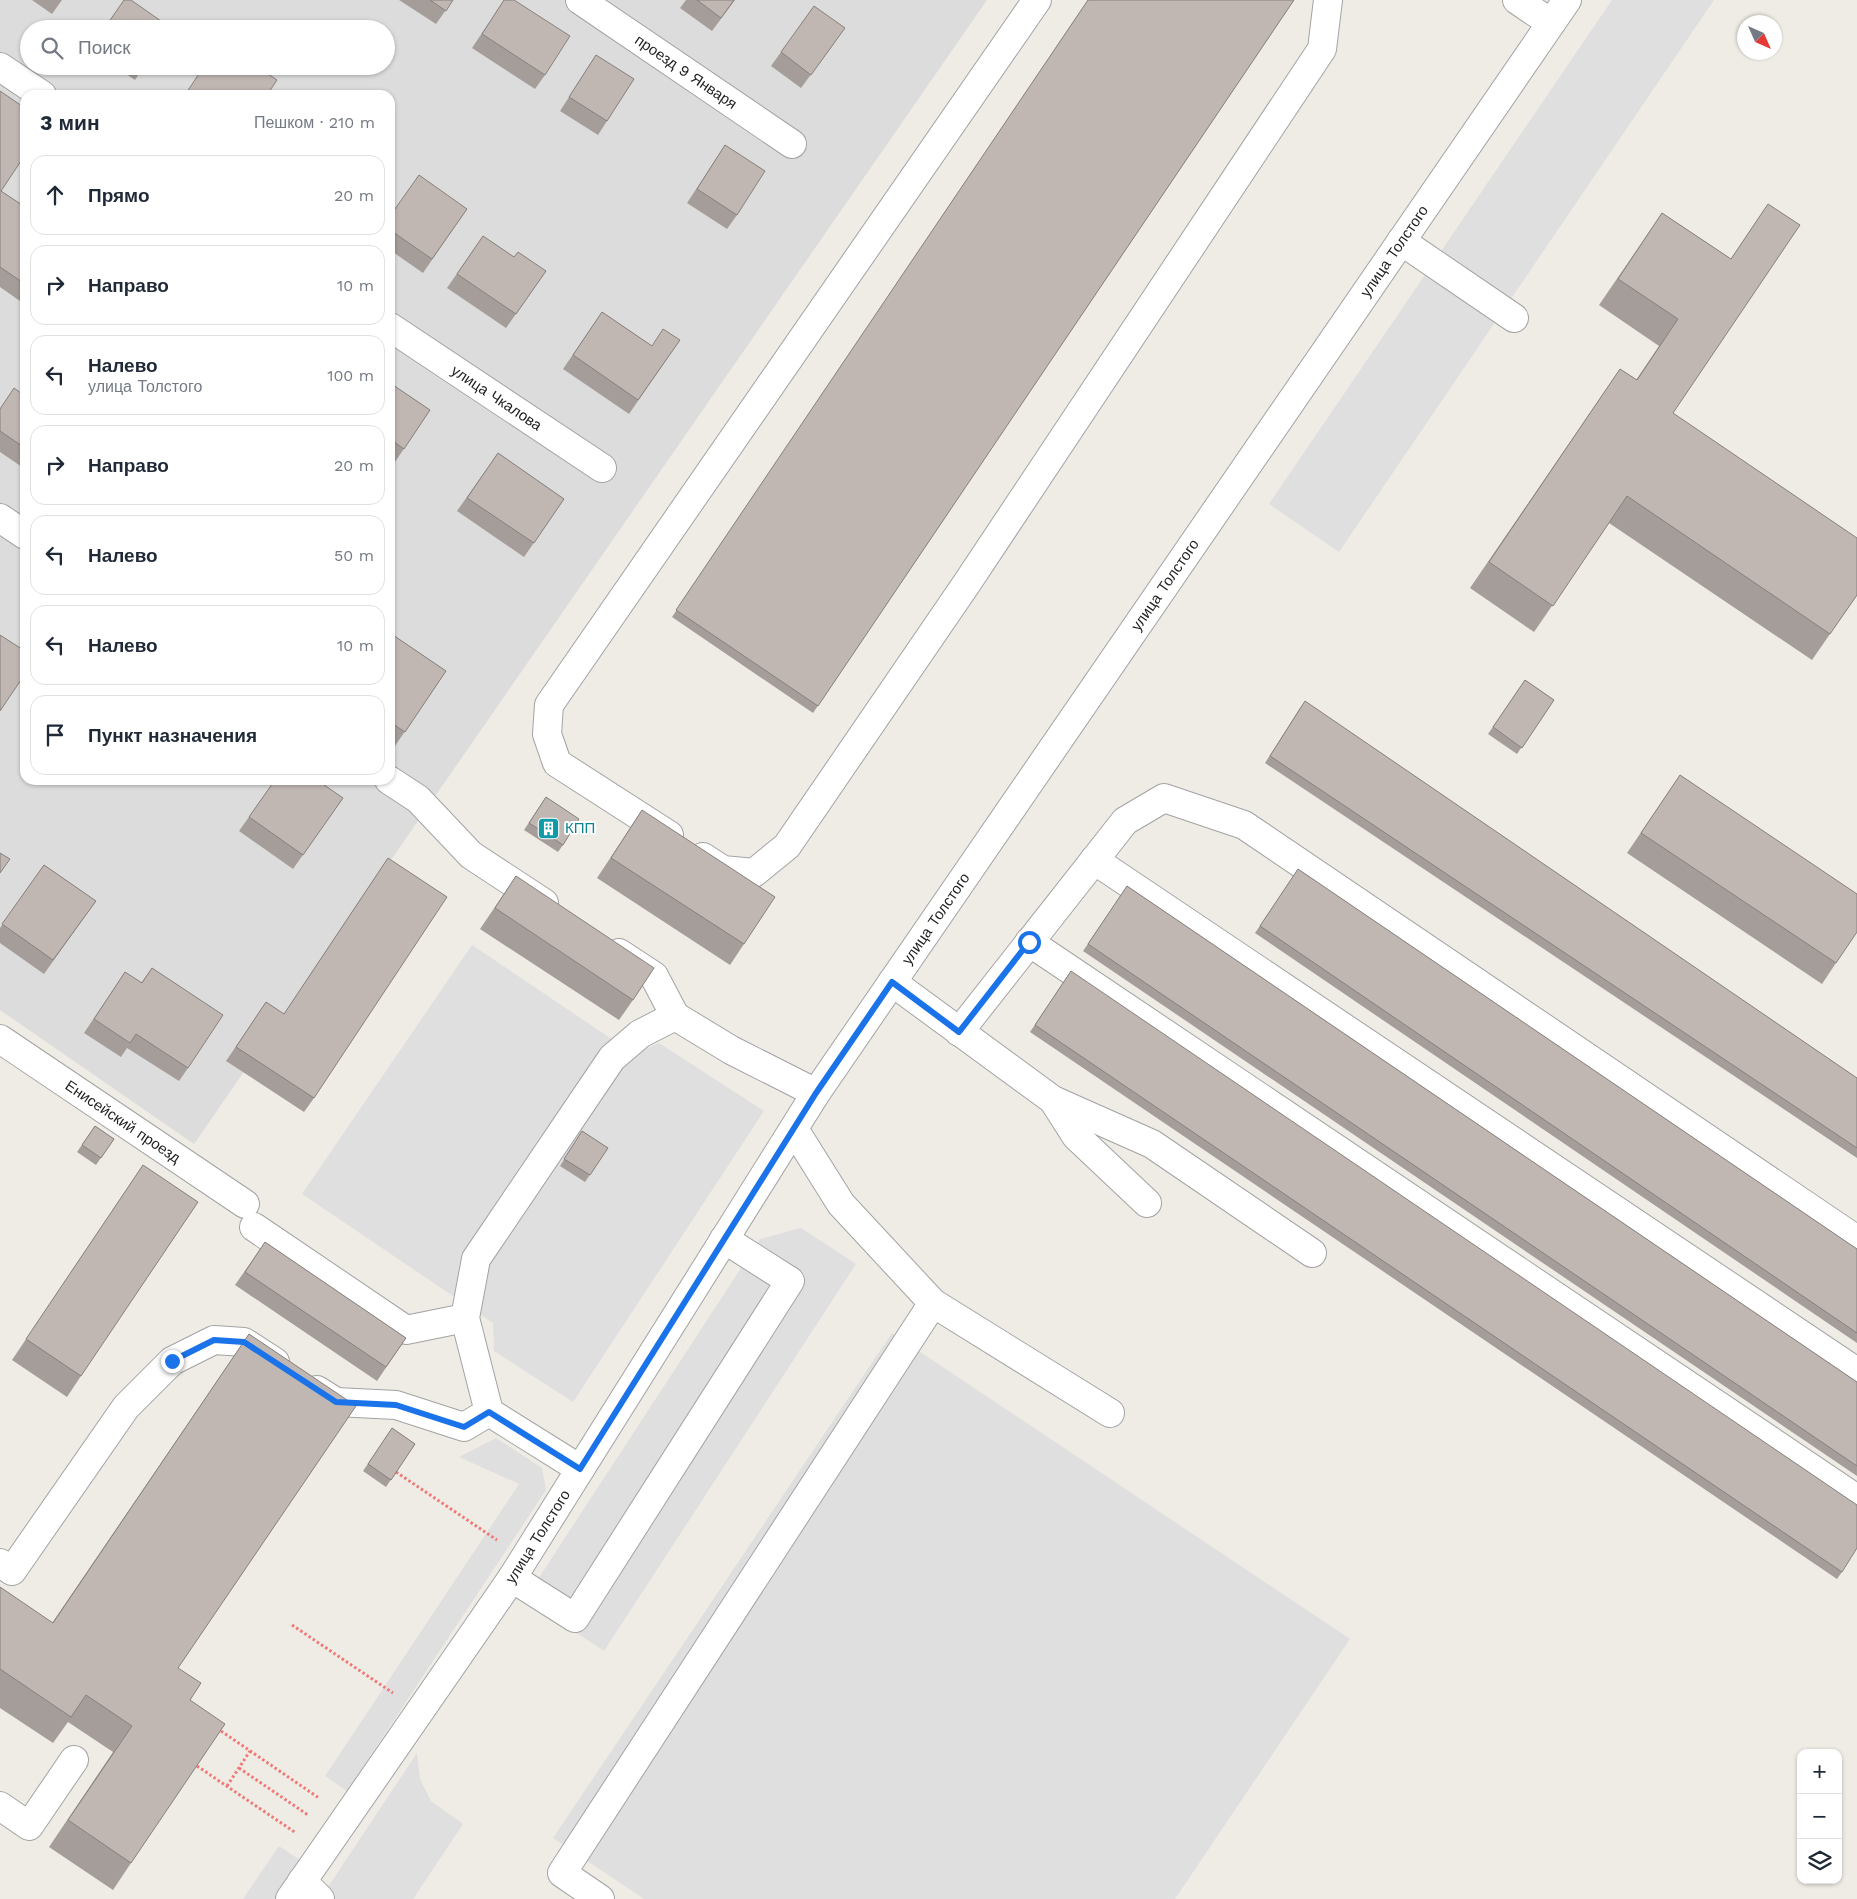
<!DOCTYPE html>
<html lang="ru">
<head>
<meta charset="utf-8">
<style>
	body { margin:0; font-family:"Work Sans",sans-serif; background:#f2f2f3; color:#1f2937 }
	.controls { position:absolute; right:15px; bottom:15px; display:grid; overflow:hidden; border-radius:10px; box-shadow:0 1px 4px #0004 }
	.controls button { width:45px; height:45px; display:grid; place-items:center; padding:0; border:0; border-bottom:1px solid #e0e1e3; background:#fff; color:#1f2937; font:25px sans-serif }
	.compass { position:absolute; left:1737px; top:15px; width:45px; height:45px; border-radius:50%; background:#fff; box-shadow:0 1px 4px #0004; rotate:135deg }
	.stop { position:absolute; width:15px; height:15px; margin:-11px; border:4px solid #1a73e8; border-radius:50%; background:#fff }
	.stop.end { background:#1a73e8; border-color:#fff; box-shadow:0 1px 5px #0008 }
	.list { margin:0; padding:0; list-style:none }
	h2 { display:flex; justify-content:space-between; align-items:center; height:65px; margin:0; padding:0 20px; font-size:21px }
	h2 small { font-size:16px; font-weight:400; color:#747a83 }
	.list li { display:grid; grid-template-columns:32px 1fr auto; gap:15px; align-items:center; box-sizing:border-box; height:80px; margin:0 10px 10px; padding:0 10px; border:1px solid #e0e1e3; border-radius:15px }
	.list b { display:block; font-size:19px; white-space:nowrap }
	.list p { margin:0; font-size:16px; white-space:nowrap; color:#747a83 }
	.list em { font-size:16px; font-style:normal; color:#747a83 }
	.icon { flex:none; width:28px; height:28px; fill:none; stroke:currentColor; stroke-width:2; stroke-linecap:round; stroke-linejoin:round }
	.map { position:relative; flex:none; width:1857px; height:1899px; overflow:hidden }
	.search { position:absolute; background:#fff; box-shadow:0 1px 4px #0004; left:20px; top:20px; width:375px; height:55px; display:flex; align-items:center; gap:12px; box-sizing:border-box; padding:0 18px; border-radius:28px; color:#747a83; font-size:19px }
	.panel { position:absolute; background:#fff; box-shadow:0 1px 4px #0004; left:20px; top:90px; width:375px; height:695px; border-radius:15px }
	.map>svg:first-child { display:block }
	.residential { fill:#dddcdc; fill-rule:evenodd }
	.parking { fill:#dfdfdf }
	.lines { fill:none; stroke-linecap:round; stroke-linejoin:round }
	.minor-casing { stroke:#a3a3a3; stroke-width:30 }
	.path { stroke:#f07976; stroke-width:3; stroke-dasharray:2.5 2.5; stroke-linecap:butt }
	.minor { stroke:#fff; stroke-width:28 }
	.wall { fill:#a59d9a }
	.building { fill:#c0b7b3; stroke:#86807d }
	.route { stroke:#1a73e8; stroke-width:6 }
	.labels { text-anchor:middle; stroke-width:4; stroke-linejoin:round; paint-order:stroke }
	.street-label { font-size:15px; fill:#1f1f1f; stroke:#fff }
	.culture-label { font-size:15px; fill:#0d838f; stroke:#fff; text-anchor:start }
</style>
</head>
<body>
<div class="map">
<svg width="1857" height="1899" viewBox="0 0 1857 1899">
	<rect width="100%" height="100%" fill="#efece6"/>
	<path class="residential" d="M0,0H987L194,1144L0,1010ZM29,29H386V66H29ZM25,95H390V780H25Z"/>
	<path class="parking" d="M1612,0H1714L1339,552L1269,504Z
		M472,945L634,1054L659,1043L764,1111L573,1402L494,1351L493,1323L302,1194Z
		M801,1228L856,1264L604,1651L525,1599L760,1239Z
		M892,1333L1350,1639L1175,1899H644L553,1838Z
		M496,1438L542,1468L546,1490L347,1791L325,1776L519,1484L459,1457Z
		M417,1753L420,1779L431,1801L463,1824L413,1899H320Z
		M279,1846L300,1860L274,1899H243Z"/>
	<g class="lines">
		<defs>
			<g id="minor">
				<path id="s1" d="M580,0L792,144"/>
				<path d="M1517,0L1551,23"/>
				<path d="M0,67L42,95"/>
				<path d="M1401,241L1514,318"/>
				<path id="s2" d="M390,327L602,468"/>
				<path d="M0,518L25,535"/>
				<path d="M389,780L418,799L471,855L544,903"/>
				<path d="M669,835L557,763L547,734L549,705L1037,0"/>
				<path d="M703,857L723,870L754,873L787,846L967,583L1322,49L1328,0"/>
				<path d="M1094,860L1857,1372"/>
				<path d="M1029,942L1857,1499"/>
				<path d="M619,953L654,976L675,1016"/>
				<path d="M892,982L1053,1100L1076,1136L1147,1203"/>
				<path d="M959,1032L1125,821L1164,798L1244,825L1857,1240"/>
				<path id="s3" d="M0,1039L245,1204"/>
				<path d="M1053,1100L1152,1144L1312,1253"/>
				<path d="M794,1129L841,1204L933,1303L1110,1413"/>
				<path d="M254,1227L406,1330L465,1318"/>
				<path d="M317,1390L336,1402L396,1405L464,1427L489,1412"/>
				<path d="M580,1469L489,1412L465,1318L476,1259L612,1058L640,1034L675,1016L731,1050L816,1093"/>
				<path d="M0,1563L12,1571L126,1407L172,1361L214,1340L244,1342L275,1362"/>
				<path d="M512,1578L575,1618L790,1281L724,1239"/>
				<path d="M0,1806L29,1826L74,1760"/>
				<path d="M302,1881L320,1899"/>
				<path id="s4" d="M290,1899L512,1578L816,1093L1567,0"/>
				<path d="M600,1899L562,1873L933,1303"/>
			</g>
		</defs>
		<use href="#minor" class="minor-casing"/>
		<path class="path" d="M396,1472L497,1540
			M292,1625L393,1693
			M221,1731L319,1798
			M197,1766L296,1833
			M239,1768L308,1815
			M227,1786L250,1751"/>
		<use href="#minor" class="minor"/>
	</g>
	<path class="wall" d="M32,0H62L52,14Z
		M399,0H453L436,24Z
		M504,0L545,75L535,89L472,48Z
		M686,0H735L712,31L680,8Z
		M1088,0H1294L813,713L672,617Z
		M835,42L801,88L771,66L781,52Z
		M596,55L607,121L598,135L560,111Z
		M114,66H144L135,80Z
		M0,91L1,191L25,207V293L20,301L0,287Z
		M725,145L737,215L727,229L687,203Z
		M1768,204L1673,413L1857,595L1812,660L1609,523L1534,632L1470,588L1620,369L1636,380L1659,346L1599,305L1662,213L1731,259Z
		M467,209L423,273L390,250V216Z
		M483,236L514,257L546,271L506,328L447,288Z
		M602,312L652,346L680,340L629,414L563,369Z
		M390,383L430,410L395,462L390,459Z
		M25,396V469L0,452V408Z
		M498,453L564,499L524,557L457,511Z
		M390,633L446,671L395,746L390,742Z
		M1525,680L1554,700L1517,754L1488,734Z
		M1300,708L1857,1078V1158L1265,763Z
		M1680,775L1836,963L1822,984L1627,853Z
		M275,780L343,798L293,869L239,831Z
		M546,797L563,845L558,852L524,830Z
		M642,810L744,944L730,965L597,878Z
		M388,858L314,1098L304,1112L226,1061L266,1002L284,1014Z
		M44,865L96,901L44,974L0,943V928Z
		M1298,869L1857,1249V1343L1255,933Z
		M516,876L633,1000L619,1020L480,929Z
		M1127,886L1857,1382V1476L1083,951Z
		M152,968L188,1068L179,1081L127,1048L121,1057L84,1033L125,972L141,983Z
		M1071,971L1842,1572L1837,1579L1030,1032Z
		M95,1126L114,1139L96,1165L77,1152Z
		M582,1131L608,1148L585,1182L560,1166Z
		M143,1165L81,1376L67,1397L12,1360Z
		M265,1242L406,1338L377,1381L235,1285Z
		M249,1334L178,1668L190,1700L131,1863L113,1890L49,1847L113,1752L68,1722L53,1743L0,1708V1587L52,1623Z
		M392,1428L415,1444L386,1487L363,1471Z"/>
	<path class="building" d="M124,0H131L171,28L170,29H104Z
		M430,0H453L446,11Z
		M504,0H514L570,36L545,75L482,34Z
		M697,0H734L721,18Z
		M1088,0H1294L818,706L676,610Z
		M814,6L845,28L811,75L781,52Z
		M596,55L634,79L607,121L569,97Z
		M204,66H256L277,80L267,95H185Z
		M0,91L25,108V155L1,191L25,207V284L0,267Z
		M725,145L765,171L737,215L697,189Z
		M419,175L467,209L432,259L390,230V216Z
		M1768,204L1800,225L1673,413L1857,538V595L1830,634L1627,496L1553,606L1489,562L1620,369L1637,380L1678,319L1618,279L1662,213L1731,259Z
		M483,236L514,257L518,252L546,271L516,314L457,274Z
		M602,312L652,346L663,329L680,340L638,400L573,355Z
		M390,383L430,410L404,449L390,439Z
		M14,388L25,396V448L0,431V409Z
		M498,453L564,499L534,543L467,498Z
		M390,633L446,671L405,732L390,722Z
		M0,635L25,651V674L0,711Z
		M1525,680L1554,700L1522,748L1493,727Z
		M1305,701L1857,1078V1148L1270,756Z
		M1680,775L1857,894V932L1836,963L1641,833Z
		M275,780H317L343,798L303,855L249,817Z
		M546,797L579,819L563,845L529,823Z
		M642,810L775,897L744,944L611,858Z
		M0,853L10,859L0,873Z
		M388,858L447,897L314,1098L236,1047L266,1002L284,1014Z
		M44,865L96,901L53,960L2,924Z
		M1298,869L1857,1249V1333L1260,926Z
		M516,876L654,968L633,1000L495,908Z
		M1127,886L1857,1382V1466L1088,944Z
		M152,968L223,1015L188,1068L136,1034L130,1043L94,1019L125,972L142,983Z
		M1071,971L1857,1505V1548L1842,1572L1035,1025Z
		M95,1126L114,1139L101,1158L82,1145Z
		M582,1131L608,1148L590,1175L564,1159Z
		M143,1165L198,1202L81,1376L26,1339Z
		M265,1242L406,1338L386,1367L245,1272Z
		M249,1334L356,1406L178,1668L201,1683L190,1700L225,1724L131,1863L68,1820L132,1726L86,1695L71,1717L0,1669V1587L53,1623Z
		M392,1428L415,1444L391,1480L368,1464Z"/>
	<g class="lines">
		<path class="route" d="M172,1361L214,1340L244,1342L336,1402L396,1405L464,1427L489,1412L580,1469L816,1093L892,982L959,1032L1029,942"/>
	</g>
	<defs>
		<symbol id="building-square" viewBox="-11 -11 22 22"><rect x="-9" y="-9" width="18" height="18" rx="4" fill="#0f9aa8" stroke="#fff"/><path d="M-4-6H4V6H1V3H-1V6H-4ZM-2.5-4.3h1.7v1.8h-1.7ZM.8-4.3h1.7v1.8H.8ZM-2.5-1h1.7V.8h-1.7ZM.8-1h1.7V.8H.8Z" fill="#fff"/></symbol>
	</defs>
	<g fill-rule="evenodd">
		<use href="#building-square" x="536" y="816" width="25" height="25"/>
	</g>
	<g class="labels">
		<g class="street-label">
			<text dy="5" stroke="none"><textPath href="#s1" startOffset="128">проезд 9 Января</textPath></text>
			<text dy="5" stroke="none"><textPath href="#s4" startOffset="1984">улица Толстого</textPath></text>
			<text dy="5" stroke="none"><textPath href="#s2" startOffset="128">улица Чкалова</textPath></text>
			<text dy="5" stroke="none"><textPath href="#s4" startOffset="1579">улица Толстого</textPath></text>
			<text dy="5" stroke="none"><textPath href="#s4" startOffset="1174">улица Толстого</textPath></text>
			<text dy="5" stroke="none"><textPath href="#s3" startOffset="148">Енисейский проезд</textPath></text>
			<text dy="5" stroke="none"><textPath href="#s4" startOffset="439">улица Толстого</textPath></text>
		</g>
		<g class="culture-label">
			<text x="565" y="833">КПП</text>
		</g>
	</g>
</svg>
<div class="controls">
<button>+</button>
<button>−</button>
<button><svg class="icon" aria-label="layers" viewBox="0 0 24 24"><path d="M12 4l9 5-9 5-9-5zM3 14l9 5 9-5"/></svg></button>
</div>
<svg class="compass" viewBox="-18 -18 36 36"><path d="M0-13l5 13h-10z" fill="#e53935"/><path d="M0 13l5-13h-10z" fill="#747a83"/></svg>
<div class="stop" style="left:1029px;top:942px"></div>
<div class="stop end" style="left:172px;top:1361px"></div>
<div class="search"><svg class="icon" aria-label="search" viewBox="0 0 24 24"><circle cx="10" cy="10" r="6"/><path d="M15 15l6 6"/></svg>Поиск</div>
<section class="panel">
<h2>3 мин<small>Пешком · 210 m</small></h2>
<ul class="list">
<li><svg class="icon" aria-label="ahead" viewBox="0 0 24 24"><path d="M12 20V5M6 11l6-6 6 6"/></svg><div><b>Прямо</b></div><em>20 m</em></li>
<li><svg class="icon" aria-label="right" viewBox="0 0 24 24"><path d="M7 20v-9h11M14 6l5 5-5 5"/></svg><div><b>Направо</b></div><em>10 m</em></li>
<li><svg class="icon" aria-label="left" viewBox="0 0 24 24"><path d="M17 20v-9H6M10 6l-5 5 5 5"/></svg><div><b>Налево</b><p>улица Толстого</p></div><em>100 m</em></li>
<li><svg class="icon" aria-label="right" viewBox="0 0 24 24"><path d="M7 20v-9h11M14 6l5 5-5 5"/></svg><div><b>Направо</b></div><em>20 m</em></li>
<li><svg class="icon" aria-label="left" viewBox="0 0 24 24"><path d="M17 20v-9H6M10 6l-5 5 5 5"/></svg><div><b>Налево</b></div><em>50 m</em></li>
<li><svg class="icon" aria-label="left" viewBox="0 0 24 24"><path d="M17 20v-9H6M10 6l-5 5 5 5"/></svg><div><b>Налево</b></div><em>10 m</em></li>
<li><svg class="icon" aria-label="arrive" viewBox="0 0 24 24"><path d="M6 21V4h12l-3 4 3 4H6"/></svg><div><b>Пункт назначения</b></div></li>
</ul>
</section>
</div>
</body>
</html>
